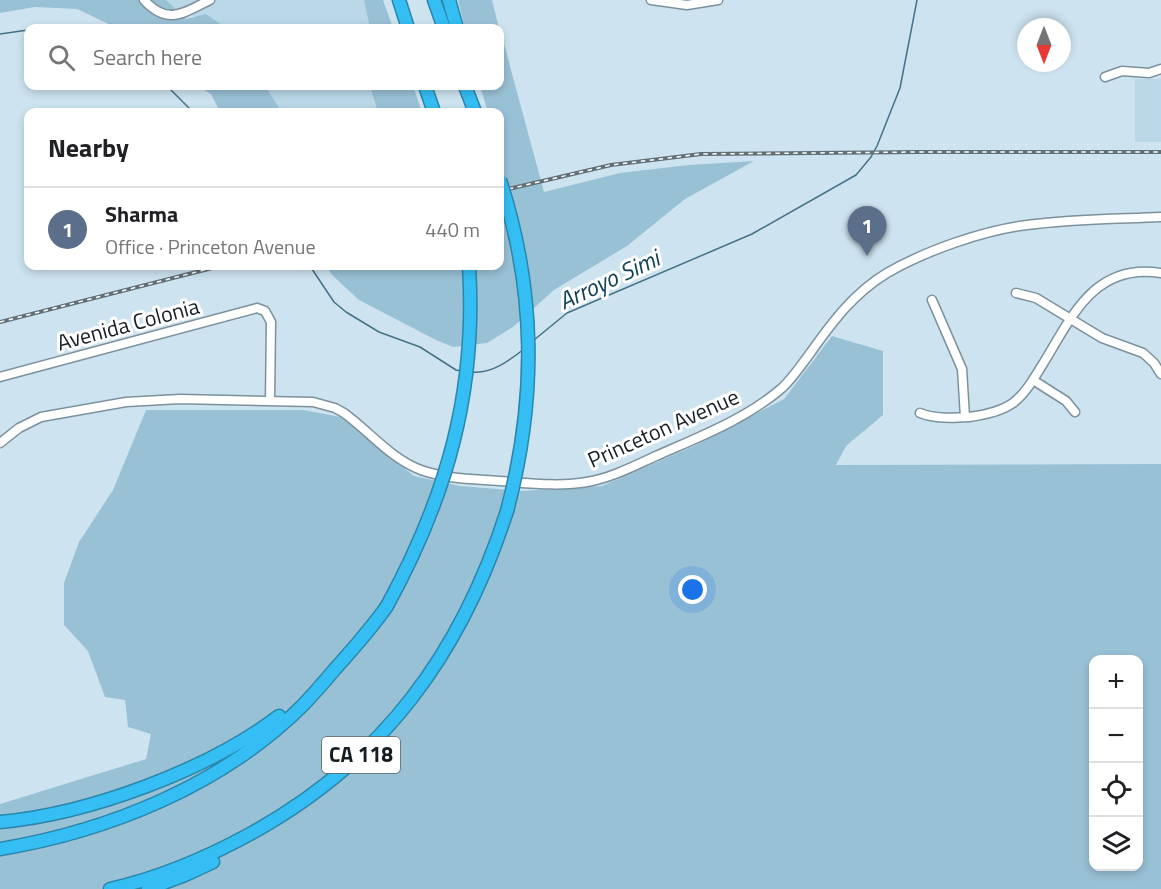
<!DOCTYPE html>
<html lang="en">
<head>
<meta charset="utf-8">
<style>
	body { margin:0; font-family:"Titillium Web",sans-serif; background:#f2f2f2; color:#202124 }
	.controls { position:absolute; right:18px; bottom:18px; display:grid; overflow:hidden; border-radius:12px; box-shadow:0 3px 9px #0003 }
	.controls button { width:54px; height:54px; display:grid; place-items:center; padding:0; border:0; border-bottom:2px solid #e0e0e0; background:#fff; color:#202124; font:30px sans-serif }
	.compass { position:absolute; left:1017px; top:18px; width:54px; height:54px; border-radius:50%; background:#fff; box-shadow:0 3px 9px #0003; rotate:180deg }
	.you { position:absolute; left:693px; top:590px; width:21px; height:21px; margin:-15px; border:4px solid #fff; border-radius:50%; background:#1a73e8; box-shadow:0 0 0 9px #1a73e833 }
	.badge { display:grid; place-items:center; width:39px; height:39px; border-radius:50%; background:#ea580c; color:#fff; font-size:20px; font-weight:700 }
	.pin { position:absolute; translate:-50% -50px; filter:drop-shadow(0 2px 3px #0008) }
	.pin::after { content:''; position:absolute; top:32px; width:21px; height:18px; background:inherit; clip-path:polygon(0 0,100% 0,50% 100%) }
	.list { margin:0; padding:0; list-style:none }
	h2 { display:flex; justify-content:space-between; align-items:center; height:78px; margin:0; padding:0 24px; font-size:26px }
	h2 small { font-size:20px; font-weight:400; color:#757577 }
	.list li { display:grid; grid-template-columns:39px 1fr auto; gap:18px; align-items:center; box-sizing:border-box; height:84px; padding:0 24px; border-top:2px solid #e0e0e0 }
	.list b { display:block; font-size:22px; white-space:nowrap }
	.list p { margin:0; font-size:20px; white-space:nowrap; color:#757577 }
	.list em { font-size:20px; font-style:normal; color:#757577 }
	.icon { flex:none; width:33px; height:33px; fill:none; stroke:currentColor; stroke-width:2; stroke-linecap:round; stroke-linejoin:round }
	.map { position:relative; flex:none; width:1161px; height:889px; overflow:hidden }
	.search { position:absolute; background:#fff; box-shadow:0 3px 9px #0003; left:24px; top:24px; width:480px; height:66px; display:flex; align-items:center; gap:15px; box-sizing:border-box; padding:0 21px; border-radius:12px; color:#757577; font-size:22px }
	.panel { position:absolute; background:#fff; box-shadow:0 3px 9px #0003; left:24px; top:108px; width:480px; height:162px; border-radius:12px }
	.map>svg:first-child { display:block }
	.built { fill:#bad8e8 }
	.green { fill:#99c1d6; fill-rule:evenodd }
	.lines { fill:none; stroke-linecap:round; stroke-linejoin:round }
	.stream { stroke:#457186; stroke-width:1.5 }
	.minor-casing { stroke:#7b919c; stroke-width:11 }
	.highway-casing { stroke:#2a86ab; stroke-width:15 }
	.minor { stroke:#fff; stroke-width:8 }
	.highway { stroke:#34bef4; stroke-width:12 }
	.rail-casing { stroke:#616f77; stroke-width:4 }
	.rail { stroke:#fff; stroke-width:1.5; stroke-dasharray:4.5; stroke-linecap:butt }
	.highway-bridge-casing { stroke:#2a86ab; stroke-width:15; stroke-linecap:butt }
	.highway-bridge { stroke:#34bef4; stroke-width:12 }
	.labels { text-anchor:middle; stroke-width:6; stroke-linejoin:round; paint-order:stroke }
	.shield { fill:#fff; stroke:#5c6265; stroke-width:1.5 }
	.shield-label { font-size:21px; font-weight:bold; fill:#161e23 }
	.street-label { font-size:22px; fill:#161e23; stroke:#fff }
	.water-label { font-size:24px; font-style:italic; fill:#0e4257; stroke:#fff }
</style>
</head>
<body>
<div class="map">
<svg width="1161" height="889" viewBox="0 0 1161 889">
	<rect width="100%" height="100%" fill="#cde4f0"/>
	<path class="built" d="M164,0H369L373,28H214L207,20L169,9Z
		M1135,79H1161V142H1135Z
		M259,86H375L383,112H277Z"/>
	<path class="green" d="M0,0H166L186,19L206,14L226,28H117L77,9L35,7L0,13Z
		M364,0H383L393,28H370Z
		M458,0H492L499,28H465Z
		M500,29L544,192L620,173L689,165L754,161L685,199L627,246L554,290L513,327L487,343L453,347L436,340L359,300L332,275L326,266H500V161L502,159L500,150V112H488L480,86H500Z
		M197,86H265L282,112H220L211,94Z
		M370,86H413L422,112H378Z
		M832,336L883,351V415L846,446L836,465L1161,464V889H0V804L146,759L151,734L128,727L125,700L105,697L88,651L64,625V583L79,542L113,490L146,410H303L341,417L414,476L460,486L521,491L602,486L694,446L784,399ZM1094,660H1138V866H1094Z"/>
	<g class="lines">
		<path class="stream" d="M0,34L28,30
			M167,86L193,112
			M310,266L334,302L346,312L379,332L420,347L456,370L461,371
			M534,340L567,313L752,234L856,175L871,157L877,146L900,88L917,0
			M472,372C492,374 510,360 524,349"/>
		<defs>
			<path id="minor" d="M144,0C168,26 183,13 210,0
				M651,0L687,5L718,0
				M1105,77L1122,71L1149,73L1161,69
				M1016,293L1036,298L1102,338L1143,353L1154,363L1161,374
				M932,300L962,369L965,417
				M0,377L257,308L265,311L271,322L270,401
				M1033,380L1066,401L1075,412
				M920,413C935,419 953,418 969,417C985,415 1000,412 1013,403C1025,394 1033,380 1041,367C1071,319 1093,262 1161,273
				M0,443L19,428L41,417L126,402L180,399L313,402L335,408L344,413C369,431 391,459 421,470C446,479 474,479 499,481C528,483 559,487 587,482C611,478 634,466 656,456C699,437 746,419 782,388C793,378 802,364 811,352C833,321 854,293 887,273C925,251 984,230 1027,225C1071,219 1116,219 1161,217"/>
			<path id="highway" d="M399,0L408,28
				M434,0L444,28
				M449,0L457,28
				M425,86L434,112
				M465,86L475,112
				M0,822C89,814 208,770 279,716
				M0,849C109,831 222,785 301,707C313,695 324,682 335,669C353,649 371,629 387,606
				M110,889C159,878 206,858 250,834C383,761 461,654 507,511
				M148,889L185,875L213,862"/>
		</defs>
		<use href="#minor" class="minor-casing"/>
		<use href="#highway" class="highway-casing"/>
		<use href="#minor" class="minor"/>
		<use href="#highway" class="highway"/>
		<defs>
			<path id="rail" d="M500,191L611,165L701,154L918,152H1161
				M0,322L220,266"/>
		</defs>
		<use href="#rail" class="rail-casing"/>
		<use href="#rail" class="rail"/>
		<defs>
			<path id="highway-bridge" d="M500,180C536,291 537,398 507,511
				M387,606C447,496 477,391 469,266"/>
		</defs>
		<use href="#highway-bridge" class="highway-bridge-casing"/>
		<use href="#highway-bridge" class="highway-bridge"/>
	</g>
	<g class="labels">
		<rect class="shield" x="322" y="737" width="78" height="36" rx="4.5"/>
		<g class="shield-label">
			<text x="361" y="762">CA 118</text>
		</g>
		<g class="street-label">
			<text transform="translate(128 324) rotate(-15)" y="8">Avenida Colonia</text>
			<text transform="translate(663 428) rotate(-24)" y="8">Princeton Avenue</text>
		</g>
		<g class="water-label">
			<text transform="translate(609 280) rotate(-25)" y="8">Arroyo Simi</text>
		</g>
	</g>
</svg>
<div class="controls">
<button>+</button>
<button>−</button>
<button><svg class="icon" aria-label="locate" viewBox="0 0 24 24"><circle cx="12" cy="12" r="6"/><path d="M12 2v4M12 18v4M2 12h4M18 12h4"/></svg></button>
<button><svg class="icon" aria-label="layers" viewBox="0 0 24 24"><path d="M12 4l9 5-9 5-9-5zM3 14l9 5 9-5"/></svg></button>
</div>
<svg class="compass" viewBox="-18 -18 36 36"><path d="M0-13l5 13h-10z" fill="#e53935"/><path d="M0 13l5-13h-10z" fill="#757577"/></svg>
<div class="you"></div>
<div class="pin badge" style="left:867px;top:256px;background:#5c6f8a">1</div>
<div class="search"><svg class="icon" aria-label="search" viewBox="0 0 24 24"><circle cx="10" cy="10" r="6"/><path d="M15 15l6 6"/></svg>Search here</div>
<section class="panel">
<h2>Nearby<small></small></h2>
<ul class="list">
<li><span class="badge" style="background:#5c6f8a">1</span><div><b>Sharma</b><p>Office · Princeton Avenue</p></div><em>440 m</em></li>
</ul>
</section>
</div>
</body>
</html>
